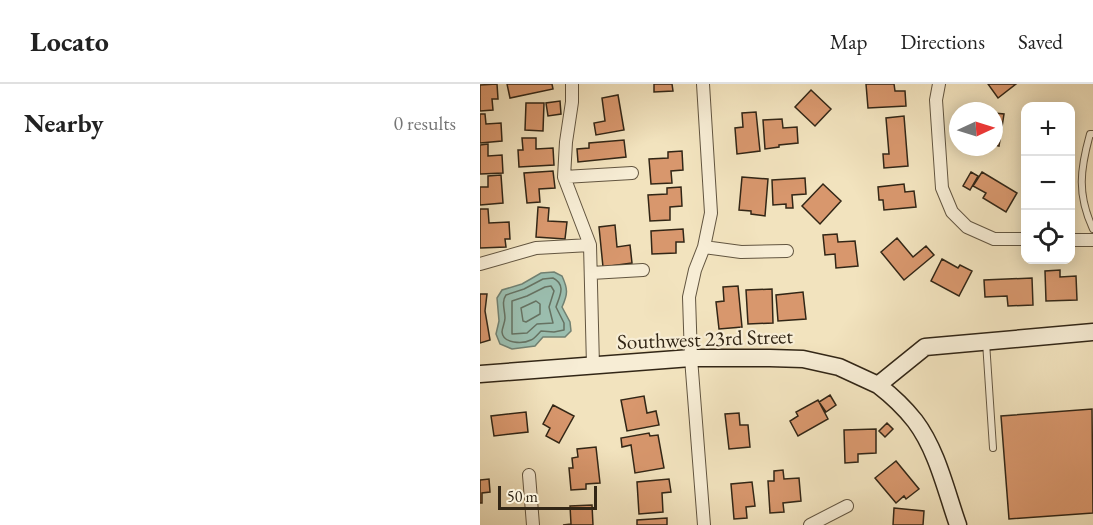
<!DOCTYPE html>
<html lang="en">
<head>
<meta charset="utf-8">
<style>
	body { margin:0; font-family:"EB Garamond",serif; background:#f2f2f2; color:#222 }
	.controls { position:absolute; right:18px; top:18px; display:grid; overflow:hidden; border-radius:12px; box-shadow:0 3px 15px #0003 }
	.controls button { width:54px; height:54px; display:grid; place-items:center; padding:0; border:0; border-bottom:2px solid #e0e0e0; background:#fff; color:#222; font:30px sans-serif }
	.compass { position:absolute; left:469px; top:18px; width:54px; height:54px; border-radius:50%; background:#fff; box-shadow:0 3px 15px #0003; rotate:86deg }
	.scale { position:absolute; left:18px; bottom:15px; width:99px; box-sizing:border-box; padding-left:6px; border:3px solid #322616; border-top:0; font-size:16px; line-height:21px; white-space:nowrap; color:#322616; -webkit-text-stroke:4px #f7edd5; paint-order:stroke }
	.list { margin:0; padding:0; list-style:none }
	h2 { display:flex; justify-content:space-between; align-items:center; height:78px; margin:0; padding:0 24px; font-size:26px }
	h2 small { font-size:20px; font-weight:400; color:#767676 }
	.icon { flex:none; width:33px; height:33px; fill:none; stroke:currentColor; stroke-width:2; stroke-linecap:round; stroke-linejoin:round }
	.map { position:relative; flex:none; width:613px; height:441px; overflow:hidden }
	header { display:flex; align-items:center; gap:36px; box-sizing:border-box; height:84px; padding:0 30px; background:#fff; border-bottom:2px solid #e0e0e0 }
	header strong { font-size:28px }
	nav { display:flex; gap:33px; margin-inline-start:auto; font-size:21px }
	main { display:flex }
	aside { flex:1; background:#fff }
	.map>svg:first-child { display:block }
	.water { fill:#9bbeaf; stroke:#718172; stroke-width:1.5 }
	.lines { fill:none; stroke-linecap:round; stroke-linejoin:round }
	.shore { stroke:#667262; stroke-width:1.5 }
	.building { fill:#d8976d; stroke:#322616; stroke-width:1.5 }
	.lane-casing { stroke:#625540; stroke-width:8 }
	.street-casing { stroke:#625540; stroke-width:14 }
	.secondary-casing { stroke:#322616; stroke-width:19 }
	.lane { stroke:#f7edd5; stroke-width:6 }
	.street { stroke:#f7edd5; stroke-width:12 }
	.secondary { stroke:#f7edd5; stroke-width:16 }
	.labels { text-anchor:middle; stroke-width:4.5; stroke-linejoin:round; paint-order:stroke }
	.street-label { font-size:21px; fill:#322616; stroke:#f7edd5 }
</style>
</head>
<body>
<header>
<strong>Locato</strong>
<nav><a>Map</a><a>Directions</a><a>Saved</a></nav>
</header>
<main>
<aside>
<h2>Nearby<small>0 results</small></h2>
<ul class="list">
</ul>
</aside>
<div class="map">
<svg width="613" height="441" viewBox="0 0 613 441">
	<rect width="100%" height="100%" fill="#f2e3be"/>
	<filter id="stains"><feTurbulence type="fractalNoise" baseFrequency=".00333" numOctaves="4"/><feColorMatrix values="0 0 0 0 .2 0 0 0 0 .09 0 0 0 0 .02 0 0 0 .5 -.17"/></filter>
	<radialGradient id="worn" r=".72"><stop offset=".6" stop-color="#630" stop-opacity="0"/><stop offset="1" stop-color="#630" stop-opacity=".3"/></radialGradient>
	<path class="water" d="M74,188L82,192C88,205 88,210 82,223L90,238L91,247L85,253H63L55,262L32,265L20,260L16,250L19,237L17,214L22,206L42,200L61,189Z"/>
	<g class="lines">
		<path class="shore" d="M73,194C87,201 79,213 76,223L84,239V246L74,248L61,247C58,250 54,255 51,256C43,260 23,260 22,248C22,244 25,239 25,234C25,226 21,218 26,211L44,205L63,195Z
			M65,203L71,202L74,207L69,223L73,239L57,240L47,249L32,250V217L47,212Z
			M56,217L60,220V230L46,238L43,237L41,224Z"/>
	</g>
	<path class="building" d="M17,0L18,15H12L13,26L0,27V1Z
		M27,0H72L73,5L30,14Z
		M174,0H192L193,7L174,8Z
		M386,0H414L415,7H425L426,22L388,24Z
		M508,0H536L518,14Z
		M331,6L351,25L335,42L315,23Z
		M138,11L144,46L116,51L114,39L125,37L122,14Z
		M80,17L81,30L68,32L66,19Z
		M46,19H64L63,47L45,46Z
		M276,28L280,67L257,70L255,44L263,43L262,29Z
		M514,29L524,30L519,62L514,61Z
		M0,30H5L6,40L21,39L22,57L0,59Z
		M424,32L428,82L404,84L403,70H409L406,34Z
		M302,35L303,44L317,43L318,59L299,61V63L285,65L283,36Z
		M42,54H56V65L73,64L74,81L39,83L38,66H43Z
		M144,56L146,73L98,78L97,65L109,64V59Z
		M8,60V72L22,71L23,89L0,90V61Z
		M202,67L203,86L191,87L192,99L171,100L169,75L188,74V68Z
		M73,87L75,104L59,105L60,118L47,119L44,89Z
		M491,88L498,92L490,106L483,102Z
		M502,88L537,109L526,128L503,114L506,109L493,102Z
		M21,91L23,119L0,121V103H8V92Z
		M262,93L288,95L285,132L271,130V127L259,126Z
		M325,94L326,110L312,111L313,124H306V120L293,121L292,96Z
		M343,100L361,117L340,140L322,122Z
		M424,100L425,108L434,107L436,123L404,126L403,116H399L398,103Z
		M201,103L202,122L190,123V136L170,137L168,111L187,110V104Z
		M58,123L69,124L68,137L87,138L85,155L56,153Z
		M0,125H8L9,139L29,138L30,155H25L26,163L0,164Z
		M135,141L137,163L150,161L152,179L123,183L119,143Z
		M203,145L204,158H196V169L172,170L171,147Z
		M357,150L358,158L375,157L378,182L356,184L355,170L345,171L343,151Z
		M417,154L433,173L446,162L454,171L424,196L401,168Z
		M462,175L478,184L480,181L492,187L479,212L451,197Z
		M580,186V193L596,192L597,216L566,217L565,187Z
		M552,194L553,221L528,222L527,212L505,213L504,196Z
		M258,202L262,243L239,245L236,218L244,217L243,203Z
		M292,205L293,239L268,240L266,206Z
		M323,208L326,235L298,237L296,211Z
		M0,210H7L5,227L10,256L0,259Z
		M350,311L356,321L346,328L339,318Z
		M164,312L167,329L176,327L179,341L147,347L141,316Z
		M338,316L348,335L318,352L310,337L318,332L316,328Z
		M73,321L94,332L79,359L66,352L70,344L63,340Z
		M612,325L613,429L529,435L521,332Z
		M46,328L48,348L14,352L11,332Z
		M259,329L260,341H268L270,363L249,365L245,330Z
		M407,339L413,345L405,353L399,347Z
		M396,345V369L378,370V378L365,379L364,346Z
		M169,349L170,352L178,351L184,384L155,389L151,361L142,363L141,354Z
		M116,363L120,399L106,400V405L91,406L89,384H93L92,374L98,373L97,365Z
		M416,377L439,405L426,415L424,412L416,419L395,394Z
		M303,386L304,395L319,394L321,417L303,419L304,428L290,429L288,397H294V387Z
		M9,395L10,408L2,409V419H0V396Z
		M189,395L191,408L182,409L183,428L159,430L157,398Z
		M272,398L275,422L266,423L267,434L254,435L251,400Z
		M112,421L113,441H83L91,440L90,422Z
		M414,424L444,427L443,441H413Z
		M187,434V441H157V436Z"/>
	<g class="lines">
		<defs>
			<path id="lane" d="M613,50H610C600,86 597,110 613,145
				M506,258L513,364"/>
			<path id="street" d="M92,0V18L86,58L84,93L110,161L113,282
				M223,0L231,129L224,163L215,186L209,213L211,274L224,441
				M459,0L456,16L462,104L472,128L487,143L514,155H546
				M84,93L152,89
				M590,156H613
				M224,163L261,168L307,167
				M0,180L56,164L110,161
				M111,189L163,186
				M49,391L53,441
				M330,441L367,422"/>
			<path id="secondary" d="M0,290L211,274H290L323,275L359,283L398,301L445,263L613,248
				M398,301C411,311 424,323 435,337C457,366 466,407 478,441"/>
		</defs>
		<use href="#lane" class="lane-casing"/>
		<use href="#street" class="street-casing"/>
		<use href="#secondary" class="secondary-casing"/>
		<use href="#lane" class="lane"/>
		<use href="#street" class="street"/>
		<use href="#secondary" class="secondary"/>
	</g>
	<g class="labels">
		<g class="street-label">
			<text transform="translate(225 255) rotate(-2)" y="7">Southwest 23rd Street</text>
		</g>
	</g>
	<rect width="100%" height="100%" filter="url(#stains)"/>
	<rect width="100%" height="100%" fill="url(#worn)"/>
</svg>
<div class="controls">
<button>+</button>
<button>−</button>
<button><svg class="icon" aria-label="locate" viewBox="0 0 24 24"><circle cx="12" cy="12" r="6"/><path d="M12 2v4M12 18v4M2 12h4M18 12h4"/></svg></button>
</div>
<svg class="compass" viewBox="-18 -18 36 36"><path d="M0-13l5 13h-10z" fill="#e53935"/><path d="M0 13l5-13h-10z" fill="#767676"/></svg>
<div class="scale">50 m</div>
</div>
</main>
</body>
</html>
